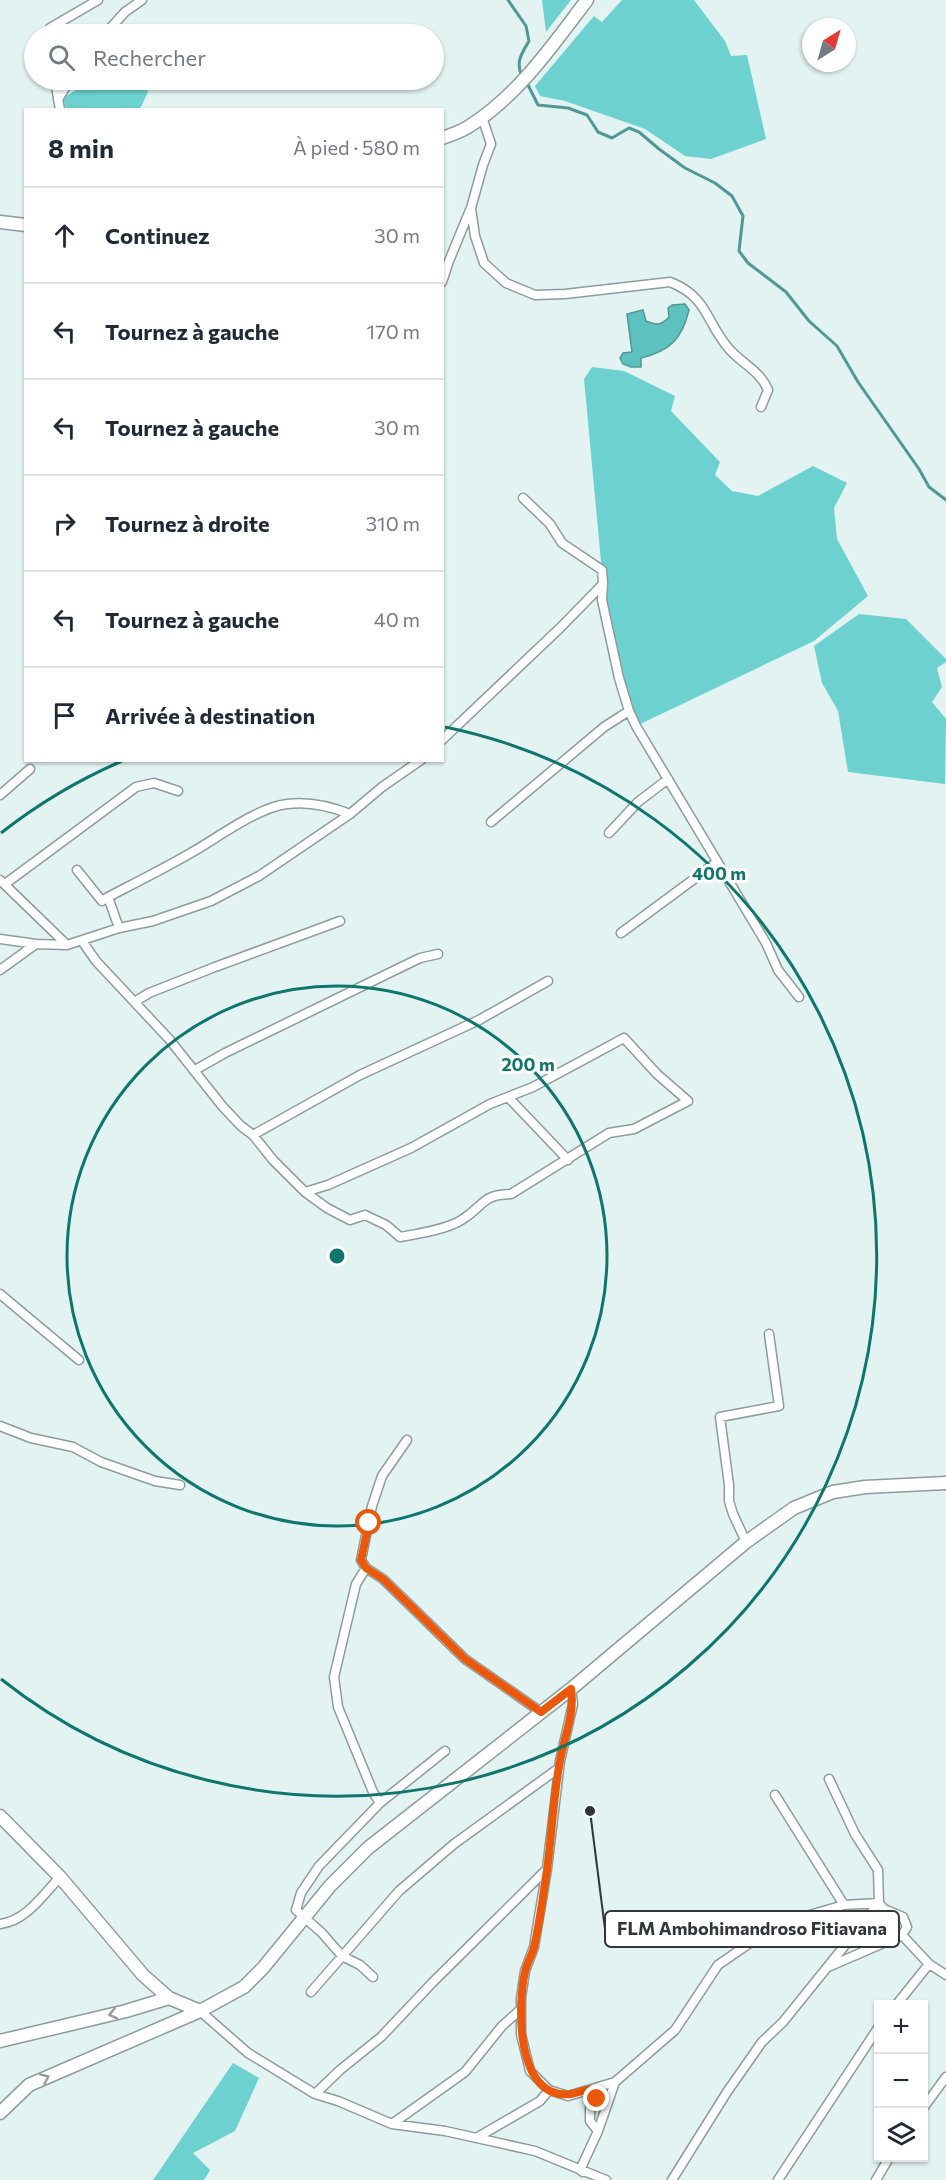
<!DOCTYPE html>
<html lang="fr">
<head>
<meta charset="utf-8">
<style>
	body { margin:0; font-family:Commissioner,sans-serif; background:#f6f6f7; color:#1f2937 }
	.controls { position:absolute; right:18px; bottom:18px; display:grid; overflow:hidden; border-radius:0px; box-shadow:0 2px 4px #0004 }
	.controls button { width:54px; height:54px; display:grid; place-items:center; padding:0; border:0; border-bottom:2px solid #e0e1e3; background:#fff; color:#1f2937; font:30px sans-serif }
	.compass { position:absolute; left:802px; top:18px; width:54px; height:54px; border-radius:50%; background:#fff; box-shadow:0 2px 4px #0004; rotate:37deg }
	.stop { position:absolute; width:18px; height:18px; margin:-14px; border:4px solid #ea580c; border-radius:50%; background:#fff }
	.stop.end { background:#ea580c; border-color:#fff; box-shadow:0 2px 6px #0008 }
	.list { margin:0; padding:0; list-style:none }
	h2 { display:flex; justify-content:space-between; align-items:center; height:78px; margin:0; padding:0 24px; font-size:26px }
	h2 small { font-size:20px; font-weight:400; color:#747a83 }
	.list li { display:grid; grid-template-columns:39px 1fr auto; gap:18px; align-items:center; box-sizing:border-box; height:96px; padding:0 24px; border-top:2px solid #e0e1e3 }
	.list b { display:block; font-size:22px; white-space:nowrap }
	.list em { font-size:20px; font-style:normal; color:#747a83 }
	.icon { flex:none; width:33px; height:33px; fill:none; stroke:currentColor; stroke-width:2; stroke-linecap:round; stroke-linejoin:round }
	.map { position:relative; flex:none; width:946px; height:2180px; overflow:hidden }
	.search { position:absolute; background:#fff; box-shadow:0 2px 4px #0004; left:24px; top:24px; width:420px; height:66px; display:flex; align-items:center; gap:15px; box-sizing:border-box; padding:0 21px; border-radius:33px; color:#747a83; font-size:22px }
	.panel { position:absolute; background:#fff; box-shadow:0 2px 4px #0004; left:24px; top:108px; width:420px; height:654px; border-radius:0px }
	.map>svg:first-child { display:block }
	.forest { fill:#6dd2cf }
	.water { fill:#5dc2bf; stroke:#509896; stroke-width:1.5 }
	.lines { fill:none; stroke-linecap:round; stroke-linejoin:round }
	.stream { stroke:#509896; stroke-width:3 }
	.street-casing { stroke:#8d9c9c; stroke-width:11 }
	.secondary-casing { stroke:#8d9c9c; stroke-width:15 }
	.street { stroke:#fff; stroke-width:8 }
	.secondary { stroke:#fff; stroke-width:12 }
	.oneway { stroke:#989b9a }
	.route { stroke:#ea580c; stroke-width:8 }
	.ring { fill:none; stroke:#0f766e; stroke-width:3 }
	.centre { fill:#0f766e; stroke:#fff; stroke-width:3 }
	.ring-label { font-size:18px; text-anchor:middle; font-weight:bold; fill:#0f766e; stroke:#fff; stroke-width:6; stroke-linejoin:round; paint-order:stroke }
	.leader { fill:none; stroke:#303736; stroke-width:2 }
	.callout-dot { fill:#303736; stroke:#fff; stroke-width:2 }
	.callout { fill:#fff; stroke:#303736; stroke-width:2 }
	.callout-label { font-size:18px; text-anchor:middle; font-weight:bold; fill:#303736 }
</style>
</head>
<body>
<div class="map">
<svg width="946" height="2180" viewBox="0 0 946 2180">
	<rect width="100%" height="100%" fill="#e2f3f2"/>
	<path class="forest" d="M542,0H571L546,32Z
		M622,0H694L725,41L731,56L747,55L766,139L711,159L685,156L645,129L565,101L540,96L535,86L594,16L602,22Z
		M92,80H140L148,92L140,109H66L63,98Z
		M592,367L624,371L675,396L671,411L720,462L715,475L732,491L758,496L813,466L847,483L834,508L837,539L868,596L814,641L636,726L602,600L603,583L584,379Z
		M859,614L906,619L946,659V662L937,668L942,687L932,702L946,719L945,784L848,772L838,711L822,683L814,646Z
		M233,2063L259,2078L235,2131L193,2153L210,2170L204,2180H153Z"/>
	<path class="water" d="M685,304L689,310C682,339 670,351 641,358V367H631L623,364L620,358L623,353L632,352L627,314L643,310L646,321C656,325 661,326 669,317L668,308L672,305Z"/>
	<g class="lines">
		<path class="stream" d="M508,0L526,26L529,41C522,53 515,62 522,76
			M526,81L538,105L568,108L587,115L598,132L612,138L629,128L639,132L659,149L685,168L715,183L732,196L743,216L739,251L748,263L786,292L809,321L837,346L858,382L919,469L929,487L946,500"/>
		<defs>
			<path id="street" d="M50,34V28L98,0
				M105,34L125,12L142,0
				M55,80L60,110
				M58,99L70,80
				M482,117L491,144L483,165L471,208L475,236L484,263L506,283L535,295L565,294L670,282C709,297 706,324 730,350C743,364 761,372 768,390L761,407
				M442,282L449,261L470,210
				M523,498L550,524L562,543L602,570L603,583L602,600L619,678L629,711L636,726L766,943L778,970L799,997
				M442,740L560,628L603,584
				M0,795L30,769
				M491,822L604,727L629,711
				M609,833L638,802L668,779
				M77,870L102,901L108,897L119,928
				M0,880L67,945
				M5,884L136,787L154,783L178,791
				M108,897C135,883 163,869 189,854C216,839 258,807 287,804C309,801 330,806 350,814
				M621,933L717,862
				M0,939L36,944
				M82,941L96,961L169,1039L223,1107L241,1126L253,1135L273,1160L305,1192L327,1208L350,1220L365,1215L386,1225L400,1237C418,1234 449,1229 463,1219C485,1205 481,1195 511,1194L609,1133L634,1129L688,1101L657,1074L624,1038L533,1087L490,1104L411,1148L328,1185L305,1192
				M0,970L36,944L67,945L119,928L153,921L211,901L259,876L350,814L382,787L421,760
				M136,1001L149,993L215,967L340,921
				M195,1070L225,1053L420,958L438,954
				M508,1097L568,1160
				M253,1135L360,1075L479,1020L548,981
				M0,1294L79,1360
				M0,1426L31,1438L73,1447L101,1462L155,1481L180,1485
				M407,1440L382,1476L372,1506L361,1560L366,1568L383,1579L465,1659L541,1712
				M746,1542L733,1514L729,1501V1485L720,1417L779,1406L769,1334
				M366,1568L356,1584L334,1677L338,1707L373,1792L380,1803
				M571,1689L573,1704L560,1761L547,1869L534,1947L525,1971L521,1998V2034L530,2071L549,2090L568,2096L615,2082L675,2030L718,1965L747,1945L784,1924L813,1914L844,1905L879,1903L884,1909L903,1917L907,1927L902,1935L828,1967
				M775,1795L844,1905
				M0,1924C26,1921 43,1895 60,1877
				M902,1935L929,1964L946,1975
				M373,1977L360,1965L342,1956L322,1933L296,1910L301,1893L319,1866L380,1803L445,1751
				M311,1992L399,1891L454,1844L559,1768
				M897,2004L929,1964
				M200,2011L248,2053L315,2094L338,2101L392,2124L445,2131L535,2151L606,2180
				M593,2089L598,2091L597,2099L590,2108V2121L598,2131
				M315,2094L340,2070L381,2037L432,1983L547,1869
				M924,2107L946,2077
				M392,2124L465,2072L502,2026L521,2009
				M478,2137L540,2101L549,2090
				M583,2172L580,2170L598,2131L615,2082
				M672,2180L727,2092L762,2042L783,2022L879,1903L878,1870L855,1834L829,1779
				M778,2180L878,2028
				M876,2180L889,2158"/>
			<path id="secondary" d="M442,138C451,135 460,132 468,127C518,96 552,46 587,0
				M0,222L26,225
				M0,1816L60,1877L143,1975L169,1998L200,2011
				M0,2041L126,2011L169,1998
				M0,2113L29,2085L200,2011L244,1987L263,1968L330,1886L368,1848L571,1689L746,1542L794,1508L833,1492L865,1487L946,1483"/>
		</defs>
		<use href="#street" class="street-casing"/>
		<use href="#secondary" class="secondary-casing"/>
		<use href="#street" class="street"/>
		<use href="#secondary" class="secondary"/>
	</g>
	<defs><path id="oneway-chevron" d="M-2-3.5L2.5 0L-2 3.5" fill="none" stroke-width="1.6" stroke-linecap="round" stroke-linejoin="round" transform="scale(1.5)"/></defs>
	<g class="oneway">
		<use href="#oneway-chevron" transform="translate(113 2014) rotate(167)"/>
		<use href="#oneway-chevron" transform="translate(45 2078) rotate(-24)"/>
	</g>
	<g class="lines">
		<path class="route" d="M369,1523L361,1560L366,1568L383,1579L465,1659L541,1712L571,1689C575,1714 564,1737 560,1761C553,1797 552,1834 547,1870C543,1895 540,1922 534,1947C532,1955 527,1963 525,1972C518,2003 517,2074 550,2091C572,2101 583,2085 598,2091L597,2099"/>
	</g>
	<g class="ring">
		<circle cx="337" cy="1256" r="270"/>
		<path d="M1 833A540 540 0 0 1 122 761M445 727A540 540 0 1 1 1 1679"/>
	</g>
	<circle cx="337" cy="1256" r="9" class="centre"/>
	<g class="ring-label">
		<text x="719" y="880">400 m</text>
		<text x="528" y="1071">200 m</text>
	</g>
	<path class="leader" d="M590 1811L605 1929"/>
	<circle class="callout-dot" cx="590" cy="1811" r="6"/>
	<rect class="callout" x="605" y="1911" width="294" height="36" rx="6"/>
	<g class="callout-label">
		<text x="752" y="1935">FLM Ambohimandroso Fitiavana</text>
	</g>
</svg>
<div class="controls">
<button>+</button>
<button>−</button>
<button><svg class="icon" aria-label="layers" viewBox="0 0 24 24"><path d="M12 4l9 5-9 5-9-5zM3 14l9 5 9-5"/></svg></button>
</div>
<svg class="compass" viewBox="-18 -18 36 36"><path d="M0-13l5 13h-10z" fill="#e53935"/><path d="M0 13l5-13h-10z" fill="#747a83"/></svg>
<div class="stop" style="left:369px;top:1523px"></div>
<div class="stop end" style="left:597px;top:2099px"></div>
<div class="search"><svg class="icon" aria-label="search" viewBox="0 0 24 24"><circle cx="10" cy="10" r="6"/><path d="M15 15l6 6"/></svg>Rechercher</div>
<section class="panel">
<h2>8 min<small>À pied · 580 m</small></h2>
<ul class="list">
<li><svg class="icon" aria-label="ahead" viewBox="0 0 24 24"><path d="M12 20V5M6 11l6-6 6 6"/></svg><div><b>Continuez</b></div><em>30 m</em></li>
<li><svg class="icon" aria-label="left" viewBox="0 0 24 24"><path d="M17 20v-9H6M10 6l-5 5 5 5"/></svg><div><b>Tournez à gauche</b></div><em>170 m</em></li>
<li><svg class="icon" aria-label="left" viewBox="0 0 24 24"><path d="M17 20v-9H6M10 6l-5 5 5 5"/></svg><div><b>Tournez à gauche</b></div><em>30 m</em></li>
<li><svg class="icon" aria-label="right" viewBox="0 0 24 24"><path d="M7 20v-9h11M14 6l5 5-5 5"/></svg><div><b>Tournez à droite</b></div><em>310 m</em></li>
<li><svg class="icon" aria-label="left" viewBox="0 0 24 24"><path d="M17 20v-9H6M10 6l-5 5 5 5"/></svg><div><b>Tournez à gauche</b></div><em>40 m</em></li>
<li><svg class="icon" aria-label="arrive" viewBox="0 0 24 24"><path d="M6 21V4h12l-3 4 3 4H6"/></svg><div><b>Arrivée à destination</b></div></li>
</ul>
</section>
</div>
</body>
</html>
